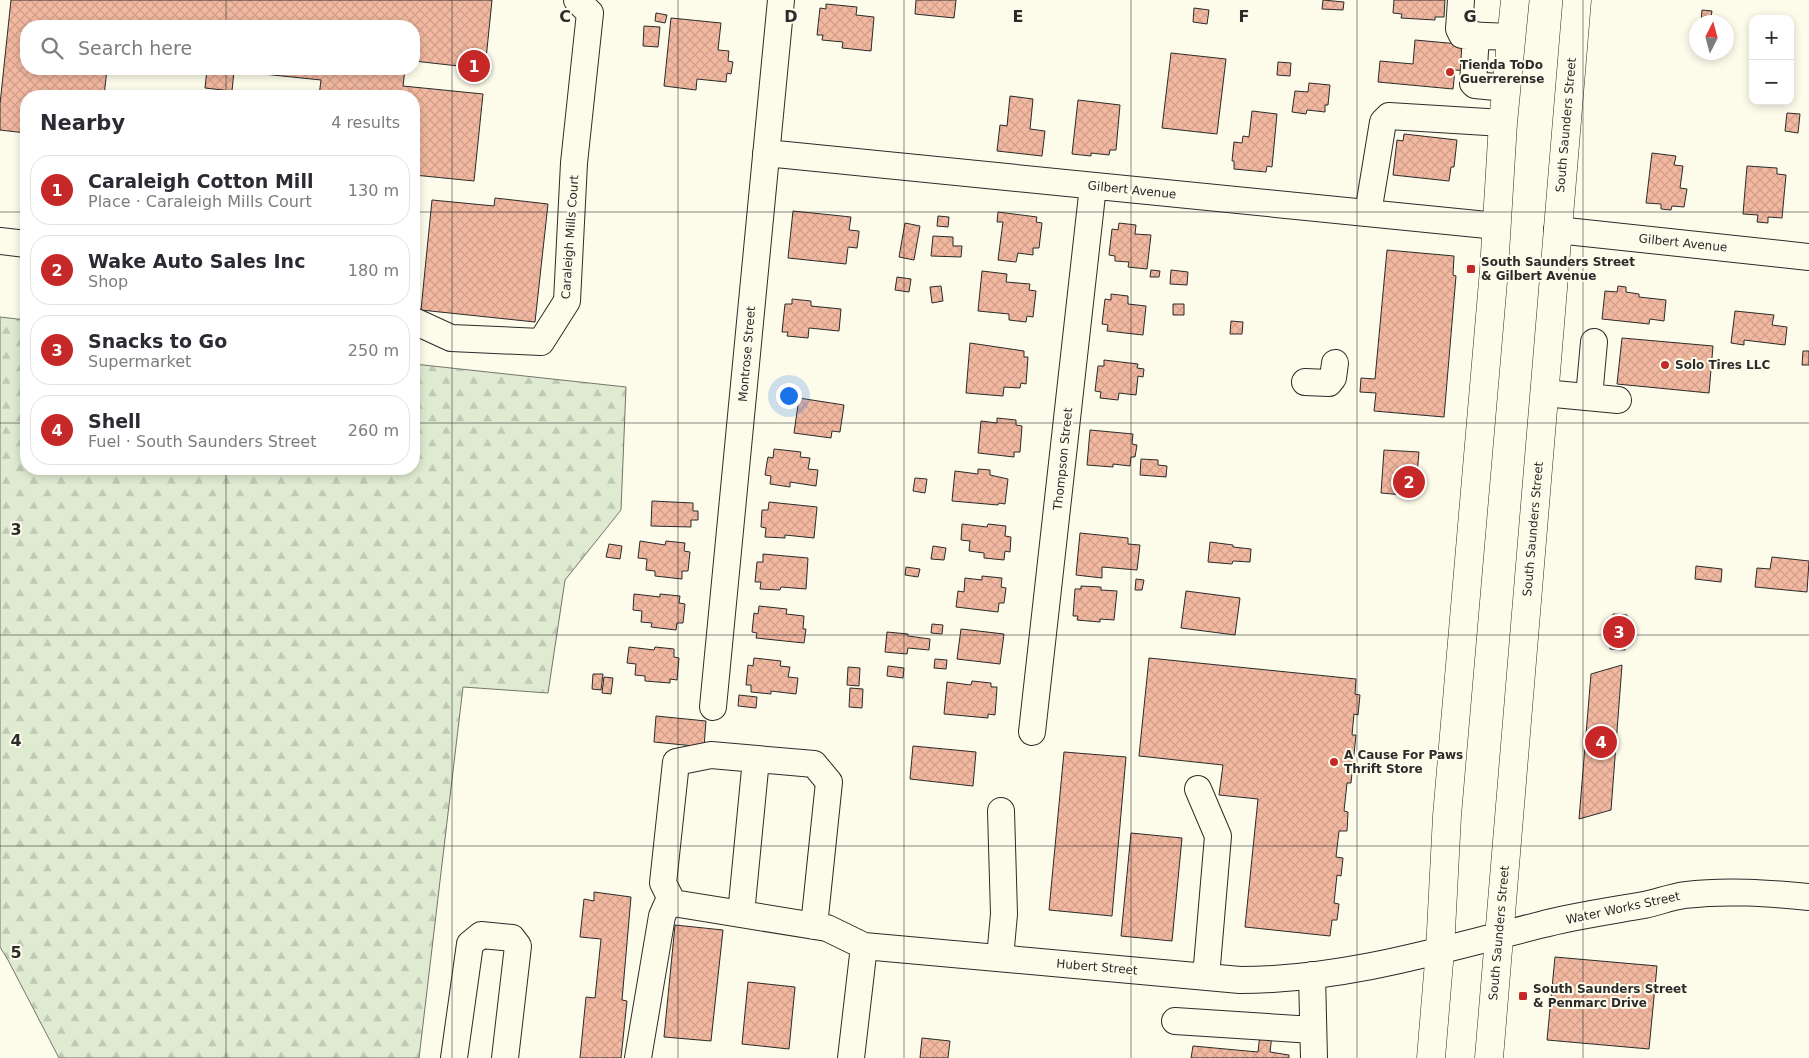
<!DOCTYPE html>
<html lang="en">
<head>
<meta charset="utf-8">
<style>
	body { margin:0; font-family:"DejaVu Sans",sans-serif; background:#f7f7f7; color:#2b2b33 }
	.controls { position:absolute; right:15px; top:15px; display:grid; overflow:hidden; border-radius:10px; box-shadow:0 2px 8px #0003 }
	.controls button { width:45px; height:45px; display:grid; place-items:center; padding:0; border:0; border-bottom:1px solid #e1e1e2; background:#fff; color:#2b2b33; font:25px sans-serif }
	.compass { position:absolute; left:1689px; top:15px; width:45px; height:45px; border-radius:50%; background:#fff; box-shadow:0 2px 8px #0003; rotate:6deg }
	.you { position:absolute; left:788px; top:395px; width:18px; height:18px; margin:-12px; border:4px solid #fff; border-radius:50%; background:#1a73e8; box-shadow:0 0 0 8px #1a73e833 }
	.badge { display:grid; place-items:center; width:32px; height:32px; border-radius:50%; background:#c62828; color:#fff; font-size:16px; font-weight:700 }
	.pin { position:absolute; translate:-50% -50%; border:2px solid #fff; box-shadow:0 1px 5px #0006 }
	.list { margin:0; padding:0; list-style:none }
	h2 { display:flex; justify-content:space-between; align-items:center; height:65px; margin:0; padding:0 20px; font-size:21px }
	h2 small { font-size:16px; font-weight:400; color:#7c7c81 }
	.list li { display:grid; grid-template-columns:32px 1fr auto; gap:15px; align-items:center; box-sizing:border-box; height:70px; margin:0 10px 10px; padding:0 10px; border:1px solid #e1e1e2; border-radius:20px }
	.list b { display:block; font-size:19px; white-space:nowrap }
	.list p { margin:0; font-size:16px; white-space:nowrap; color:#7c7c81 }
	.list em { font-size:16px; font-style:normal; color:#7c7c81 }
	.icon { flex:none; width:28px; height:28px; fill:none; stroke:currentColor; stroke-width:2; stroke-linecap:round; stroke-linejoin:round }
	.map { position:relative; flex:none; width:1809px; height:1058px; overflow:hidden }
	.search { position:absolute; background:#fff; box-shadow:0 2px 8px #0003; left:20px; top:20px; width:400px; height:55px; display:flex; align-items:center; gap:12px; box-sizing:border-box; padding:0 18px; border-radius:20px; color:#7c7c81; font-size:19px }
	.panel { position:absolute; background:#fff; box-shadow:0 2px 8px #0003; left:20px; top:90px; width:400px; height:385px; border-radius:20px }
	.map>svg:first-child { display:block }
	.forest { fill:url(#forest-firs); stroke:#74746e }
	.building { fill:url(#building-cross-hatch); stroke:#2b2b2b }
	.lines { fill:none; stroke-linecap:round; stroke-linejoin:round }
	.minor-casing { stroke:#2b2b2b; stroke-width:28 }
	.major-casing { stroke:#2b2b2b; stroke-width:29 }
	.minor { stroke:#fdfbea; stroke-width:26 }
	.major { stroke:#fdfbea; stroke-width:28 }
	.grid { fill:none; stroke:#2b2b2b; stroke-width:1; stroke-opacity:0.55 }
	.poi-dot { fill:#c62828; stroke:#fdfbea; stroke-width:2 }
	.labels { text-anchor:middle; stroke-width:4; stroke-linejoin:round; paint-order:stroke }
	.poi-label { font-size:12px; font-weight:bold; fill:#2b2b2b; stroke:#fdfbea; text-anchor:start }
	.street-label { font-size:12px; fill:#2b2b2b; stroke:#fdfbea }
	.grid-label { font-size:16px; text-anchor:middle; font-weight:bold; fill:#2b2b2b; stroke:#fdfbea; stroke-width:4; stroke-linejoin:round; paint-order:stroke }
</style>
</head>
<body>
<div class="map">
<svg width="1809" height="1058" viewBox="0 0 1809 1058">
	<defs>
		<pattern id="forest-firs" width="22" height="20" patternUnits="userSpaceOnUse" patternTransform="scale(1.25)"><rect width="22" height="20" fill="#deebd1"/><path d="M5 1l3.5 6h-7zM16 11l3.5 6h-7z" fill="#bfcab4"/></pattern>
		<pattern id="building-cross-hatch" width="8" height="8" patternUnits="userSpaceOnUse" patternTransform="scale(1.25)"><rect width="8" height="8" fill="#f2b8a0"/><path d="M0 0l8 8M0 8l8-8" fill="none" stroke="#d09e8a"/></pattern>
	</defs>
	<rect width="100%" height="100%" fill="#fdfbea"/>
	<path class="forest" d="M0,317L26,320V469H414V364L626,387L621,510L565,580L548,693L463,687L419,1058H59L8,960L0,947Z"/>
	<path class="building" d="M11,0H492L485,69L414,61V26H26V69H107L104,96H26V133L0,130V104Z
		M916,0H956L954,18L915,14Z
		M1323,0L1344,2L1343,10L1322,9Z
		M1394,0H1445L1444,17H1435V20L1401,18L1402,14L1393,13Z
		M826,4L857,7L856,15L874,17L871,51L842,48L843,42L822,40L823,35H817L820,8L826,9Z
		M1194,8L1209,10L1207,24L1193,22Z
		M1702,10L1712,11L1710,22H1701Z
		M656,13L667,15L665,23L655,21Z
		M671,18L721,23L718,50L729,51L728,61L733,62L731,74L727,73L726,82L697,79L696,90L664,86Z
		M644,26L660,27L658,47L643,46Z
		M1415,40L1470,45L1468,71L1455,70L1453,89L1378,82L1380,61L1413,64Z
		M1171,53L1226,59L1217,134L1162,128Z
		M1278,62L1291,63L1290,76L1277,75Z
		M203,69H405L403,86L483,94L474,181L414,175V96H319L321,80L234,71L232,91L205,88L207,69Z
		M1309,83L1330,85L1328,105H1325V112L1307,110L1306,114L1292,112L1295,91L1308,92Z
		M1010,96L1033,99L1030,129L1045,131L1042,156L997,151L1000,125L1007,126Z
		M1078,100L1120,105L1116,150H1110L1109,155L1091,153V156L1072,154Z
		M1252,111L1277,114L1272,167L1267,166L1266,172L1234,169V161H1232L1234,142L1242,143L1243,136L1249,137Z
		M1787,113L1800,114L1798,133L1785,131Z
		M1404,134L1457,140L1454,167H1451L1449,181L1393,175L1397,140L1403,141Z
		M1652,153L1676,156L1674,165L1683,166L1680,188L1687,189L1684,207L1672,206L1671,210L1661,209V204L1646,203Z
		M1747,166L1777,168V174L1786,175L1782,218L1768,217V223L1757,222L1758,215L1743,214Z
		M495,198L548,204L535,322L421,310L432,200L494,206Z
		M793,211L851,217L849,230L859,231V233L857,248L848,247L846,264L788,258Z
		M998,212L1037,217L1036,222L1042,223L1039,248H1033V255L1018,253L1016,262L998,260L1003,222H997Z
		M938,216L949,217L948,227L937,226Z
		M905,223L920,226L914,260L899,257Z
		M1119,223L1136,225L1135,234L1151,235L1147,269L1128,267L1129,262L1115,261V256L1109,255L1112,229L1118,230Z
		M933,236L953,237V246H962L961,257L931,256Z
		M1387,250L1454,256L1453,275L1456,276L1444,417L1374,411L1376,393L1360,392L1361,378L1375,379Z
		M1151,270L1160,271L1159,277H1150Z
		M1171,270L1188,272L1187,285L1170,284Z
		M982,271L1007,274L1006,282L1030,284L1029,290L1036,291L1033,317L1027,316L1026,322L1009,320V314L978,311Z
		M897,277L911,279L909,292L895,290Z
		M941,286L943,301L932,303L930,287Z
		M1618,286L1626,287V292L1639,294V297L1666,300L1664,321L1650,319L1649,324L1602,319L1605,291L1617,292Z
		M1111,294L1128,296V304L1146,306L1143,335L1107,331L1108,325L1102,324L1105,299L1111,300Z
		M792,299L811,301V306L841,309L839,331L809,328L808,338L787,336L788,332H782L785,304H792Z
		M1173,304H1184V315H1173Z
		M1735,311L1774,315L1772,325L1787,327L1785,345L1744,340V345L1731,343Z
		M1231,321L1243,322L1242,334H1230Z
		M1622,338L1713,346L1709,393L1617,384Z
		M970,343L1024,351V357H1028L1026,384L1021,383L1020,388L1004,387L1003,396L966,393Z
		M1803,351H1809V365H1802Z
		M1104,360L1138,364L1137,368L1144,369L1143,377L1138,376L1136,395L1119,393L1118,400L1100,398L1101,392L1095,391L1098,366H1104Z
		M799,398L844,405L840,432L832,431L831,438L794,433Z
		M997,418L1016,420V425L1022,426L1020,452H1014V457L978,453L981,421L997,423Z
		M1090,430L1133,434L1132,444L1137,445L1135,457H1131L1130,466L1113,464V467L1087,465Z
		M774,449L801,452L800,457L810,458L808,469L818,470L816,486L790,482V487L770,484L771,476L765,475L767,462L768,457L773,458Z
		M1384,450L1419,452L1415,496L1381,493Z
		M1141,459L1158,460V465L1167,466L1166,477L1140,475Z
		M978,469L990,470V475L1008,479L1005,504L999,503L998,505L952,501L955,471L978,474Z
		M915,478L927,479L925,493L913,491Z
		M652,501L693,503V511H698V520H691V527L651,526Z
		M769,502L817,507L814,538L785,535V538L765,537L766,528L761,527L762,510H768Z
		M962,524L987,527L988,524L1006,526L1005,536L1011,537L1010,552L1005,551L1004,560L984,558V553L969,551L970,541L961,540Z
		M1080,533L1128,538V544L1140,545L1137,570L1102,567V578L1076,575Z
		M640,541L665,545L666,541L685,543L684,551L690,552L688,571H682V579L655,576V571L646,570L647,559L638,558Z
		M1210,542L1233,545V547L1251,549L1250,562L1233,561L1232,564L1208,562Z
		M609,544L622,546L620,559L606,557Z
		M933,546L946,548L944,560L931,559Z
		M763,554L808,558L806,589L781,587L780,590L760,589L761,582H755L757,562H763Z
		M1772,557L1809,561L1807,592L1755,587L1757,568L1770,569Z
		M1696,566L1722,569L1721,582L1695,579Z
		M906,567L920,569L918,577L905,575Z
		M982,576L1002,578L1001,587L1006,588L1004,603H999L998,612L956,607L958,591L964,592L965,578L982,580Z
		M1136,579L1144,580L1142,590H1135Z
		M1081,586L1101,587V590L1117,591L1114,620L1100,619V622L1077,620L1078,616H1073L1075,589H1081Z
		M1186,591L1240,598L1235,635L1181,628Z
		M634,594L660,597V594L680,596L679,603L685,604L683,623H677L676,630L651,627L652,623L641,622L642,611L633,610Z
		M759,606L787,609L786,614L804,616L803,629H806L804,643L756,638L757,633L752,632L754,613L758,614Z
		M1613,614L1627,615L1625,650L1610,649Z
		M932,624L943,625L942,634L931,633Z
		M961,629L1004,634L1000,664L957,659Z
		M887,632L908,634V636L930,639L929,650L908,648L907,654L885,652Z
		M629,647L654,650L655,647L674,649V657L679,658L677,680L670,679V683L645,681V676L635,675L636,664L627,663Z
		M754,658L781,661L780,666L790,667L788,677L798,678L796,694L771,691V694L751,692V685H746L748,665L753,666Z
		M1149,658L1356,679L1355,694L1360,695L1358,715L1354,714L1352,735H1356L1351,783H1347L1344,811L1348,812L1347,831H1339L1336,857L1343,858L1341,876L1337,875L1334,903L1339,904L1337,920H1332L1330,936L1245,927L1258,799L1219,795L1223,765L1139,756Z
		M935,659L947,660L946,669L934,668Z
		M1622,665L1611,810L1579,819L1591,674Z
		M888,666L904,668L903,678L887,676Z
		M848,667L860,668L859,686L847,685Z
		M593,674H603L601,690L592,689Z
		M604,677L613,678L611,694L602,693Z
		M972,681L991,683V687H997L995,715L988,714V718L944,714L947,682L971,685Z
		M850,688L863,689L862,708L849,707Z
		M739,695L757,697L756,708L738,706Z
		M656,716L706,721L704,747L654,742Z
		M913,746L976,752L973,786L910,779Z
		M1064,752L1126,757L1112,916L1049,910Z
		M1131,833L1182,838L1172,941L1121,936Z
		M594,892L631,897L622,1000L627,1001L621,1058H580L586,997L595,998L601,939L580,937L584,899L594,901Z
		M675,925L723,930L711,1041L664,1037Z
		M1555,957L1657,966L1649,1049L1547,1040Z
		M748,982L795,987L789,1049L742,1044Z
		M1260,1034L1272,1035L1270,1052L1289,1055V1058H1191L1193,1046L1258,1052Z
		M922,1038L950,1041L948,1058H920Z"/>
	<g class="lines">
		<defs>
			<path id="minor" d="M1461,0L1459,29L1462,35L1511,37
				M1476,35L1473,83L1475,85L1506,88
				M766,153L1497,226
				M1368,213L1383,122L1389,116L1503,123
				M1557,230L1809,257
				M0,241L26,244
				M414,321L451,338L541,342L567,301L574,163L590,13L577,0
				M1305,382L1329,383L1333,378L1335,363
				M1544,393L1618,400
				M1589,397L1594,342
				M713,707L781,0
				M1032,732L1093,186
				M1198,789L1218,836L1206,977
				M741,914L756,759
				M814,926L829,782L814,764L711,755L676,762L663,883L673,903L827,928L864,946
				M1000,958L1004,914L1001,811
				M1312,975L1314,1058
				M1175,1021L1313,1030
				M454,1058L470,944L481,935L512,938L518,946L505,1058
				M638,1058L662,916L670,898
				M851,1058L864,946L1240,980C1343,980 1441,950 1540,925C1574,916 1610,911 1644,905C1658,902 1671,897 1685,895C1726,890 1768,893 1809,897"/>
			<path id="major" d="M1431,1058L1440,950L1447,816L1494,270L1503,123L1515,0
				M1489,1058L1577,0"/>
		</defs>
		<use href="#minor" class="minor-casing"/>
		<use href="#major" class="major-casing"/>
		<use href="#minor" class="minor"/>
		<use href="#major" class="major"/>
	</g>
	<path class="grid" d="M226,0V26M452,0V1058M678,0V1058M904,0V1058M1131,0V1058M1357,0V1058M1583,0V1058M226,69V96M0,212H26M414,212H1809M0,423H26M414,423H1809M226,469V1058M0,635H1809M0,846H1809"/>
	<g class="poi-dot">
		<circle cx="1450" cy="72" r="5"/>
		<rect x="1466" y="264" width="10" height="10" rx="2.5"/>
		<circle cx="1665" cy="365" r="5"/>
		<circle cx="1334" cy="762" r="5"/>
		<rect x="1518" y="991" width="10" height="10" rx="2.5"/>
	</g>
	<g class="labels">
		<g class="poi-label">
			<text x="1460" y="69">Tienda ToDo<tspan x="1460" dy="14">Guerrerense</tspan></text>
			<text x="1481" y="266">South Saunders Street<tspan x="1481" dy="14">&amp; Gilbert Avenue</tspan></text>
			<text x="1675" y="369">Solo Tires LLC</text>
			<text x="1344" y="759">A Cause For Paws<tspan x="1344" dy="14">Thrift Store</tspan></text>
			<text x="1533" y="993">South Saunders Street<tspan x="1533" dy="14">&amp; Penmarc Drive</tspan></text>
		</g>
		<g class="street-label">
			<text transform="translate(1566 125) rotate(-85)" y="4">South Saunders Street</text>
			<text transform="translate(1132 190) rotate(6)" y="4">Gilbert Avenue</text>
			<text transform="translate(570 237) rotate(-86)" y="4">Caraleigh Mills Court</text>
			<text transform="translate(1683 243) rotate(6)" y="4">Gilbert Avenue</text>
			<text transform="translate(747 354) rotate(-85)" y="4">Montrose Street</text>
			<text transform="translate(1063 459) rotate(-84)" y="4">Thompson Street</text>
			<text transform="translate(1533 529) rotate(-85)" y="4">South Saunders Street</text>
			<text transform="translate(1623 908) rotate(-12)" y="4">Water Works Street</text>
			<text transform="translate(1499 933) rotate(-85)" y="4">South Saunders Street</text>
			<text transform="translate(1097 967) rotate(5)" y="4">Hubert Street</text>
		</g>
	</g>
	<g class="grid-label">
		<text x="565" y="22">C</text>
		<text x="791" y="22">D</text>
		<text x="1018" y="22">E</text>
		<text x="1244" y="22">F</text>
		<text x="1470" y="22">G</text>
		<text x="16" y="535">3</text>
		<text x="16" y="746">4</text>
		<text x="16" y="958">5</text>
	</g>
</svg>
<div class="controls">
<button>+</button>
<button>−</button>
</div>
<svg class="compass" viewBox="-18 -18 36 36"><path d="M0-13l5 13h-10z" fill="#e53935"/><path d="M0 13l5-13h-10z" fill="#7c7c81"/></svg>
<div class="you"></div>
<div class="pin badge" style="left:474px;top:66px">1</div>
<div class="pin badge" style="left:1409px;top:482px">2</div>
<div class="pin badge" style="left:1619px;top:632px">3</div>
<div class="pin badge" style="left:1601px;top:742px">4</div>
<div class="search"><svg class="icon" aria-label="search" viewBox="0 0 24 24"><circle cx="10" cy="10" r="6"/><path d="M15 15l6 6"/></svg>Search here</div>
<section class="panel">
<h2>Nearby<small>4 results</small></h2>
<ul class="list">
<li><span class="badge">1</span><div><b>Caraleigh Cotton Mill</b><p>Place · Caraleigh Mills Court</p></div><em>130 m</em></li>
<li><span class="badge">2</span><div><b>Wake Auto Sales Inc</b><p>Shop</p></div><em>180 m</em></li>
<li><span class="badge">3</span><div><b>Snacks to Go</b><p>Supermarket</p></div><em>250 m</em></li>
<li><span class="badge">4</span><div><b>Shell</b><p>Fuel · South Saunders Street</p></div><em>260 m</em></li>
</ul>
</section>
</div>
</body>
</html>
